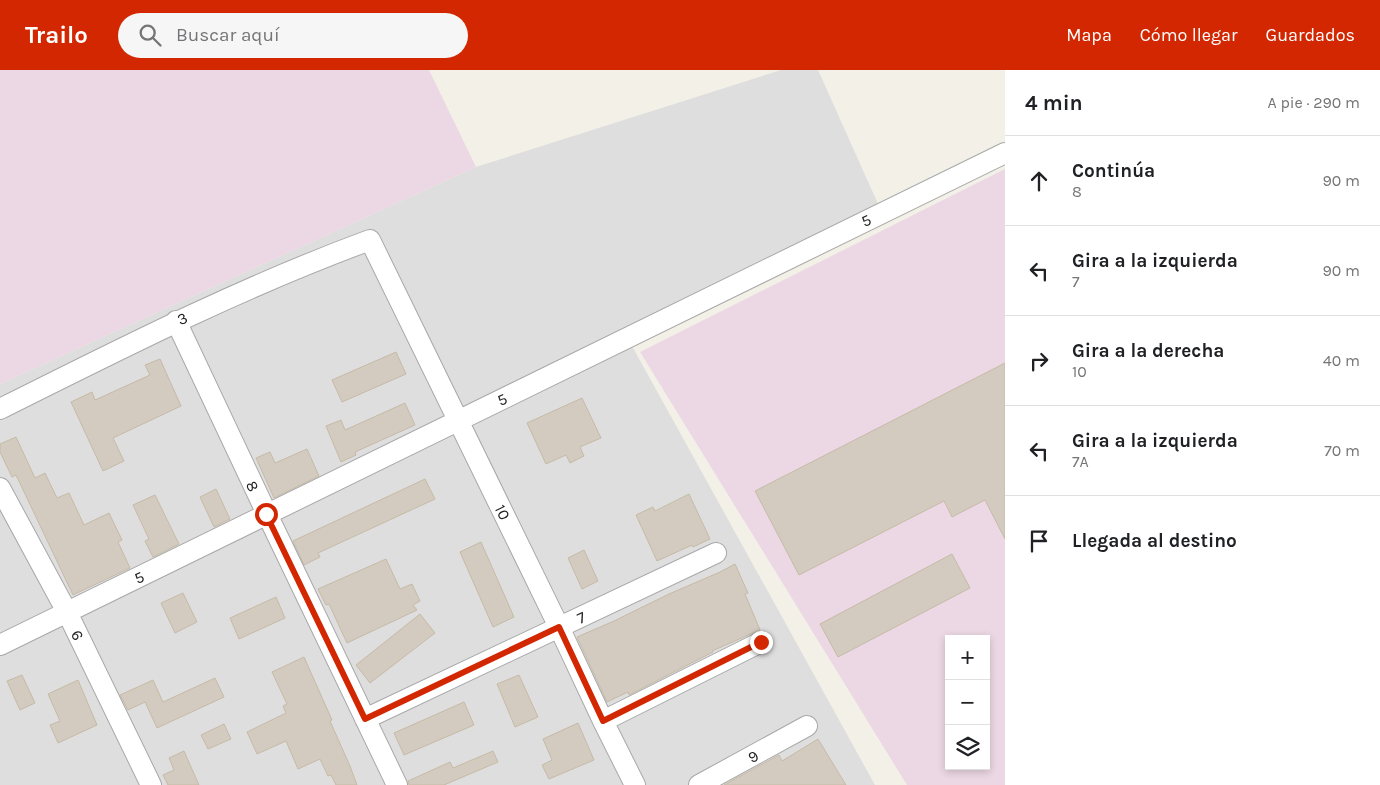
<!DOCTYPE html>
<html lang="es">
<head>
<meta charset="utf-8">
<style>
	body { margin:0; font-family:Karla,sans-serif; background:#f6f6f6; color:#202124 }
	.controls { position:absolute; right:15px; bottom:15px; display:grid; overflow:hidden; border-radius:0px; box-shadow:0 2px 8px #0003 }
	.controls button { width:45px; height:45px; display:grid; place-items:center; padding:0; border:0; border-bottom:1px solid #e0e0e0; background:#fff; color:#202124; font:25px sans-serif }
	.stop { position:absolute; width:15px; height:15px; margin:-11px; border:4px solid #d22700; border-radius:50%; background:#fff }
	.stop.end { background:#d22700; border-color:#fff; box-shadow:0 1px 5px #0008 }
	.list { margin:0; padding:0; list-style:none }
	h2 { display:flex; justify-content:space-between; align-items:center; height:65px; margin:0; padding:0 20px; font-size:21px }
	h2 small { font-size:16px; font-weight:400; color:#757577 }
	.list li { display:grid; grid-template-columns:32px 1fr auto; gap:15px; align-items:center; box-sizing:border-box; height:90px; padding:0 20px; border-top:1px solid #e0e0e0 }
	.list b { display:block; font-size:19px; white-space:nowrap }
	.list p { margin:0; font-size:16px; white-space:nowrap; color:#757577 }
	.list em { font-size:16px; font-style:normal; color:#757577 }
	.icon { flex:none; width:28px; height:28px; fill:none; stroke:currentColor; stroke-width:2; stroke-linecap:round; stroke-linejoin:round }
	.map { position:relative; flex:none; width:1005px; height:715px; overflow:hidden }
	header { display:flex; align-items:center; gap:30px; box-sizing:border-box; height:70px; padding:0 25px; background:#d22700; color:#fff }
	header strong { font-size:24px }
	nav { display:flex; gap:28px; margin-inline-start:auto; font-size:18px }
	.search { width:350px; height:45px; background:#f6f6f6; display:flex; align-items:center; gap:12px; box-sizing:border-box; padding:0 18px; border-radius:28px; color:#757577; font-size:19px }
	main { display:flex }
	aside { flex:1; background:#fff }
	.map>svg:first-child { display:block }
	.residential { fill:#dfdede }
	.industrial { fill:#ecd8e4; fill-rule:evenodd }
	.building { fill:#d3cbbf; stroke:#c6baa7 }
	.lines { fill:none; stroke-linecap:round; stroke-linejoin:round }
	.minor-casing { stroke:#a8a8a8; stroke-width:22 }
	.minor { stroke:#fff; stroke-width:20 }
	.route { stroke:#d22700; stroke-width:6 }
	.labels { text-anchor:middle; stroke-width:5; stroke-linejoin:round; paint-order:stroke }
	.street-label { font-size:16px; fill:#212121; stroke:#fff }
</style>
</head>
<body>
<header>
<strong>Trailo</strong>
<div class="search"><svg class="icon" aria-label="search" viewBox="0 0 24 24"><circle cx="10" cy="10" r="6"/><path d="M15 15l6 6"/></svg>Buscar aquí</div>
<nav><a>Mapa</a><a>Cómo llegar</a><a>Guardados</a></nav>
</header>
<main>
<div class="map">
<svg width="1005" height="715" viewBox="0 0 1005 715">
	<rect width="100%" height="100%" fill="#f2f0e7"/>
	<path class="residential" d="M781,0H818L879,136L627,267L875,715H0V314L476,97Z"/>
	<path class="industrial" d="M0,0H429L476,97L0,314Z
		M1005,99V715H907L640,282ZM949,569H986V696H949Z"/>
	<path class="building" d="M396,282L406,304L342,332L332,310Z
		M160,289L181,336L113,368L124,391L103,401L71,332L92,322L95,330L150,305L145,295Z
		M1005,293V469L985,430L952,447L944,431L799,505L755,421Z
		M582,328L601,368L580,377L584,386L570,393L566,385L546,394L527,353Z
		M405,333L415,355L355,382L356,385L341,392L326,356L341,350L345,360Z
		M16,367L35,408L45,403L57,428L69,423L84,455L109,443L122,470L118,472L130,498L73,525L16,405L12,407L0,382V374Z
		M307,379L319,406L274,428L256,388L270,382L275,393Z
		M425,409L435,429L318,483L320,487L304,495L293,471Z
		M216,419L230,449L214,457L200,427Z
		M689,424L710,469L693,477L692,475L657,491L636,445L653,437L655,441Z
		M155,425L179,474L153,487L145,471L149,469L133,435Z
		M481,472L514,547L493,557L460,482Z
		M584,480L598,511L582,519L568,488Z
		M952,484L970,518L838,587L820,554Z
		M386,489L400,519L412,514L420,531L413,535L417,540L347,573L329,534L326,535L318,519Z
		M735,494L748,523L745,524L760,560L712,581L713,582L629,625L628,622L607,632L577,567L614,551L669,524L720,502Z
		M183,523L197,552L175,563L161,533Z
		M276,527L285,548L239,569L230,548Z
		M420,544L435,563L370,613L356,595Z
		M304,587L332,650L330,651L350,696L357,715H336L331,705L328,706L320,689L298,699L286,671L257,684L247,662L286,643L283,636L287,634L272,602Z
		M22,605L35,633L20,640L7,611Z
		M519,605L538,647L515,657L497,614Z
		M215,608L224,627L157,658L145,632L128,640L120,625L153,610L163,632Z
		M78,610L97,655L58,673L50,655L60,651L48,624Z
		M464,632L474,655L404,685L394,663Z
		M578,653L594,690L549,709L542,695L552,690L543,669Z
		M224,654L231,669L208,679L201,665Z
		M818,669L846,715H724L779,685L782,691Z
		M184,681L199,715H168L163,705L174,700L169,688Z
		M493,681L498,692L444,715H409L408,711L450,692L453,698Z"/>
	<g class="lines">
		<defs>
			<path id="minor" d="M176,251L267,444L397,715
				M0,339C122,278 242,217 370,170L559,557L603,651L635,715
				M0,418L67,542L151,715
				M0,575L1005,83
				M365,649L716,483
				M603,651L761,572
				M699,715L807,656"/>
		</defs>
		<use href="#minor" class="minor-casing"/>
		<use href="#minor" class="minor"/>
	</g>
	<g class="lines">
		<path class="route" d="M266,444L365,649L559,557L603,651L761,572"/>
	</g>
	<g class="labels">
		<g class="street-label">
			<text transform="translate(866 150) rotate(-26)" y="6">5</text>
			<text transform="translate(182 248) rotate(-25)" y="6">3</text>
			<text transform="translate(502 329) rotate(-26)" y="6">5</text>
			<text transform="translate(253 416) rotate(65)" y="6">8</text>
			<text transform="translate(503 442) rotate(64)" y="6">10</text>
			<text transform="translate(139 507) rotate(-26)" y="6">5</text>
			<text transform="translate(581 547) rotate(-25)" y="6">7</text>
			<text transform="translate(78 565) rotate(64)" y="6">6</text>
			<text transform="translate(753 686) rotate(-29)" y="6">9</text>
		</g>
	</g>
</svg>
<div class="controls">
<button>+</button>
<button>−</button>
<button><svg class="icon" aria-label="layers" viewBox="0 0 24 24"><path d="M12 4l9 5-9 5-9-5zM3 14l9 5 9-5"/></svg></button>
</div>
<div class="stop" style="left:266px;top:444px"></div>
<div class="stop end" style="left:761px;top:572px"></div>
</div>
<aside>
<h2>4 min<small>A pie · 290 m</small></h2>
<ul class="list">
<li><svg class="icon" aria-label="ahead" viewBox="0 0 24 24"><path d="M12 20V5M6 11l6-6 6 6"/></svg><div><b>Continúa</b><p>8</p></div><em>90 m</em></li>
<li><svg class="icon" aria-label="left" viewBox="0 0 24 24"><path d="M17 20v-9H6M10 6l-5 5 5 5"/></svg><div><b>Gira a la izquierda</b><p>7</p></div><em>90 m</em></li>
<li><svg class="icon" aria-label="right" viewBox="0 0 24 24"><path d="M7 20v-9h11M14 6l5 5-5 5"/></svg><div><b>Gira a la derecha</b><p>10</p></div><em>40 m</em></li>
<li><svg class="icon" aria-label="left" viewBox="0 0 24 24"><path d="M17 20v-9H6M10 6l-5 5 5 5"/></svg><div><b>Gira a la izquierda</b><p>7A</p></div><em>70 m</em></li>
<li><svg class="icon" aria-label="arrive" viewBox="0 0 24 24"><path d="M6 21V4h12l-3 4 3 4H6"/></svg><div><b>Llegada al destino</b></div></li>
</ul>
</aside>
</main>
</body>
</html>
